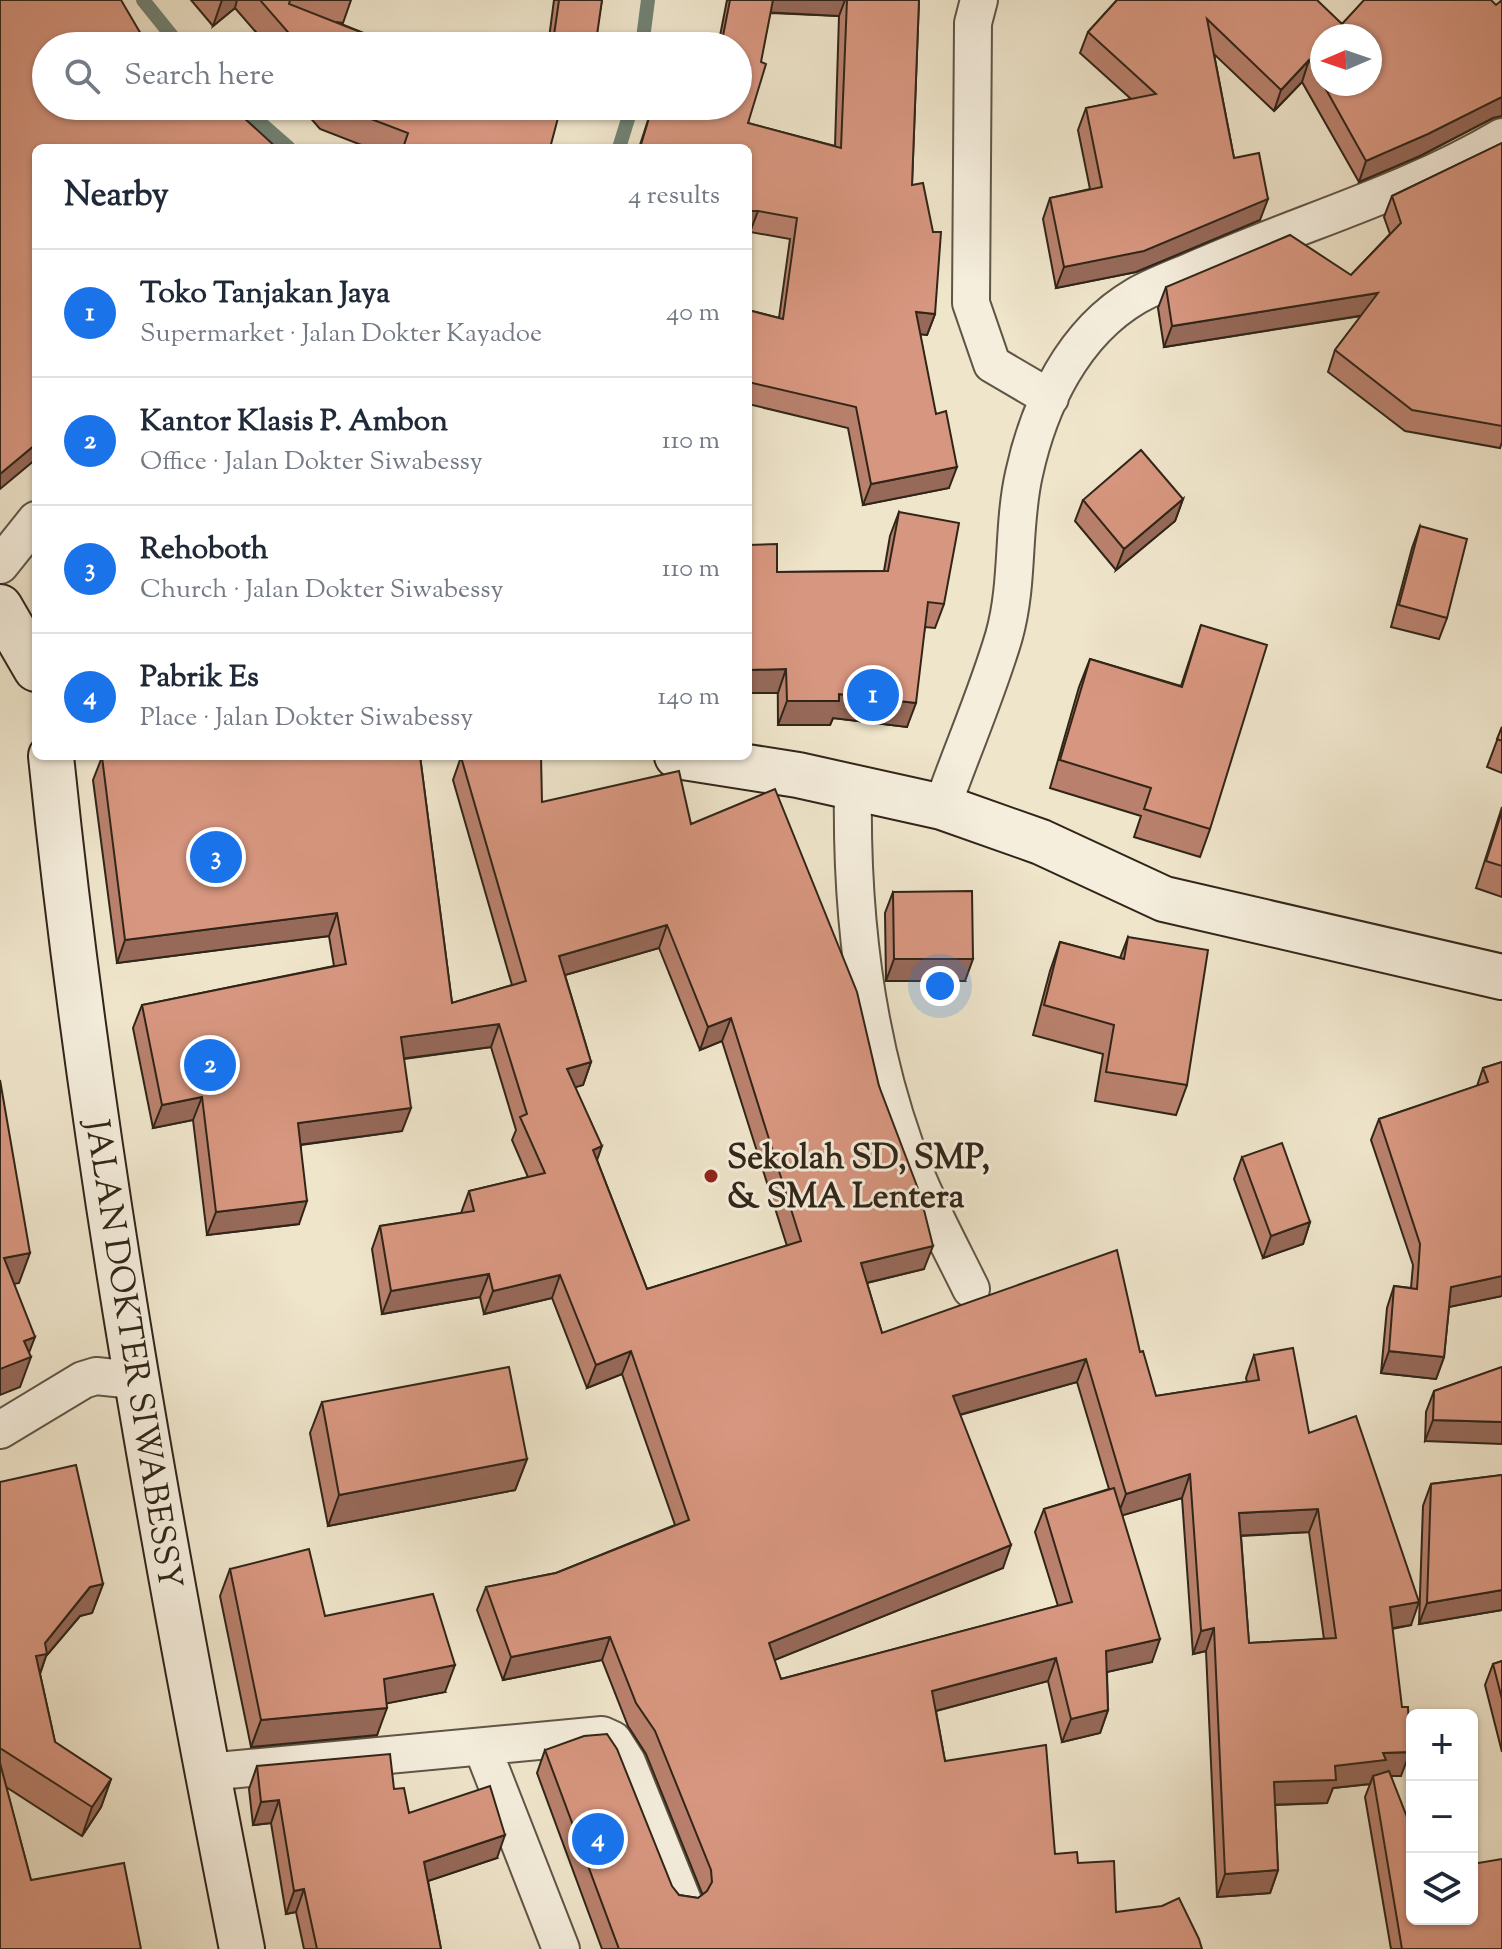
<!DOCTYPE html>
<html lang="en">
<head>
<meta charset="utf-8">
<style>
	body { margin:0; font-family:"Sorts Mill Goudy",serif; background:#f2f2f3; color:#1f2937 }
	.controls { position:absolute; right:24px; bottom:24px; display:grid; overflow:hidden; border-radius:12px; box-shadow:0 2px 6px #0004 }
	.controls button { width:72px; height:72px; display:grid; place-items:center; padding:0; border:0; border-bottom:2px solid #e0e1e3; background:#fff; color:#1f2937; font:40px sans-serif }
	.compass { position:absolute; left:1310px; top:24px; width:72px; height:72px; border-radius:50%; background:#fff; box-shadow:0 2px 6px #0004; rotate:268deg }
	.you { position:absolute; left:940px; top:986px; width:28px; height:28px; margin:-20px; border:6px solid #fff; border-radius:50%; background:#1a73e8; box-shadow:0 0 0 12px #1a73e833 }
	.badge { display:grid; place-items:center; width:52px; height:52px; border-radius:50%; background:#1a73e8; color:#fff; font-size:26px; font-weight:700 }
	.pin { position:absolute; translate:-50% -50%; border:4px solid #fff; box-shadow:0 2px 8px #0006 }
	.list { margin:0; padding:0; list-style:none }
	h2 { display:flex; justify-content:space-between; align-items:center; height:104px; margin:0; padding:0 32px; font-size:34px }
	h2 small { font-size:26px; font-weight:400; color:#747a83 }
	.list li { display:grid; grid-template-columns:52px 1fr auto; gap:24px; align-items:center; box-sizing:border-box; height:128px; padding:0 32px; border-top:2px solid #e0e1e3 }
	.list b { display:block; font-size:30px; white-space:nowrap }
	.list p { margin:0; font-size:26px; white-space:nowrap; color:#747a83 }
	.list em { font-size:26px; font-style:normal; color:#747a83 }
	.icon { flex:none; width:44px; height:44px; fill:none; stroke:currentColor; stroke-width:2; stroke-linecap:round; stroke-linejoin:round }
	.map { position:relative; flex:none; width:1502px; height:1949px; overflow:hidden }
	.search { position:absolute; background:#fff; box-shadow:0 2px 6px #0004; left:32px; top:32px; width:720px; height:88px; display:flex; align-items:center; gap:20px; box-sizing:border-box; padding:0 28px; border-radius:44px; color:#747a83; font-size:30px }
	.panel { position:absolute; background:#fff; box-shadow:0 2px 6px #0004; left:32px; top:144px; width:720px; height:616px; border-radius:12px }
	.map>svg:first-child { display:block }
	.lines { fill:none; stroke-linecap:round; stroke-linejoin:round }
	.stream { stroke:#718274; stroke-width:14 }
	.street-casing { stroke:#605545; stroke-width:40 }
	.secondary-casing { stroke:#312518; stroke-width:48 }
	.street { stroke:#f5eedd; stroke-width:36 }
	.secondary { stroke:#f5eedd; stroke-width:44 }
	.wall { fill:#b9816d; stroke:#312518; stroke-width:2; fill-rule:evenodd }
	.shaded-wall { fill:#966959; stroke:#312518; stroke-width:2 }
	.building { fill:#d7967f; stroke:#312518; stroke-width:2; fill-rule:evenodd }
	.poi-dot { fill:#8f2418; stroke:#f5eedd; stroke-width:3 }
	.labels { text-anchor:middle; stroke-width:6; stroke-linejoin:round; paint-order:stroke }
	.poi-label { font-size:34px; font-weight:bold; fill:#312518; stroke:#f5eedd; text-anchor:start }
	.street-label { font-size:34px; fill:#312518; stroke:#f5eedd }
</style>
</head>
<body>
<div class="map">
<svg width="1502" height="1949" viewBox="0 0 1502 1949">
	<rect width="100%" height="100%" fill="#efe5cb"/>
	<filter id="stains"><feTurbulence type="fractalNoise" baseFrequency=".0025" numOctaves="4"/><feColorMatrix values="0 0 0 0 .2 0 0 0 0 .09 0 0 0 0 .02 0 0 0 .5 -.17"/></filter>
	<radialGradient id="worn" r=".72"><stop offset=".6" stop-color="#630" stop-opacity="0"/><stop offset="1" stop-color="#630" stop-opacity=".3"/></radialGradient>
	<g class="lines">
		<path class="stream" d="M143,0L180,46
			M642,46L648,0
			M241,106L289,148
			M619,148L632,106"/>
		<defs>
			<path id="street" d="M979,0L973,23L971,303L992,364L1050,398
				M0,565L36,520
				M853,787C851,908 864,1031 905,1146C922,1195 948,1242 971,1289
				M942,807C962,750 987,694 1004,636C1019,583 1012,527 1024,474C1039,405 1073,333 1136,296C1157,284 1181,276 1203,266C1303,222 1407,193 1502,137
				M0,1430L83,1380L96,1376L134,1380
				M482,1747L561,1949
				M207,1772L602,1735L613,1740L627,1762L683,1901"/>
			<path id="secondary" d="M0,607L36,669
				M51,756C92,1157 164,1554 242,1949
				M677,756L798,775L942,807L1041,842L1164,899L1502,977"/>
		</defs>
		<use href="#street" class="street-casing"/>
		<use href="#secondary" class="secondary-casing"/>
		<use href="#street" class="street"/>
		<use href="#secondary" class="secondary"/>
	</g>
	<path class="wall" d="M191,0H351L343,23L336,22L396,46H268L235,8L213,26Z
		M554,0H602L594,46H548Z
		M727,0H919L912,185L935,314L927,335L920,334L949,488L863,505L848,428L748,404V310L779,318L790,239L750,232L748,148H639L652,108L656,110L657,106H738V46H718ZM770,13L839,16L835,146L748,123Z
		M1117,0L1342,24L1493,118L1420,156L1359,182L1302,82L1274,111L1214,54L1234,158L1260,220L1136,272L1056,288L1043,219L1050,198L1090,189L1078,130L1086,108L1131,99L1080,53L1088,32ZM1322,36L1370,84H1322Z
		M300,106H529L528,109L550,148H369L320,129Z
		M1502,143V442L1500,448L1405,431L1328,372L1335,350L1361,316L1164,347L1158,308L1166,287L1351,275L1390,234L1384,217L1392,196Z
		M1183,499L1175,521L1116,570L1075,521L1083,500Z
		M899,512L944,604L935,628L925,627L907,727L833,718L830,725H778L777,572L884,571L890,536Z
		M1420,526L1447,618L1439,639L1391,627L1412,548Z
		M1201,625L1210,829L1200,857L1134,837L1141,816L1050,788L1079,687L1090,659L1181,686Z
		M1502,727V773L1487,767Z
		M420,756L452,1003L512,985L453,780L461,757L542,802L691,824L879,1086L924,1269L867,1283L882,1333L1140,1352L1156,1396L1247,1382L1246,1378L1254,1355L1309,1433L1411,1625L1392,1629L1401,1776H1391L1412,1919L1502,1949H1391L1365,1797L1370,1784L1333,1788L1327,1803L1275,1805L1278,1870L1270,1893L1217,1897L1206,1651L1193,1654L1182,1498L1122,1515L1152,1662L1107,1672L1108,1710L1100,1733L1062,1742L1048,1681L936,1711L945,1761L1055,1854L1078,1863L1116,1912L1202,1949H602L537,1773L545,1750L679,1895L698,1898L703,1895L702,1893L646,1754L628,1726L602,1660L503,1680L477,1610L486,1587L556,1573L675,1525L622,1374L587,1388L552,1298L484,1314L480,1297L382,1314L372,1249L380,1226L461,1213L469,1191L528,1177L512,1140L516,1130L491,1047L404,1059L402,1131L301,1145L299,1224L207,1235L193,1120L153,1128L133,1028L142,1005L334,966L329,936L117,963L93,780L102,757ZM659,948L700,1050L722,1041L787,1246L647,1289L597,1160L575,1087L583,1085L591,1062L565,975ZM1077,1382L1109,1489L1044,1509L1035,1532L1058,1606L781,1679L774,1660L1003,1568L960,1415ZM1309,1532L1324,1639L1249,1643L1241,1536Z
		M1502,807V897L1476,888Z
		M893,892L965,981H886L885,913Z
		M1128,937L1187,1085L1176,1115L1095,1101L1103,1054L1033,1035L1050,971L1060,942L1120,958Z
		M1502,1062V1296L1449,1307L1444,1357L1436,1379L1381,1373L1387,1308L1394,1286L1411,1288L1413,1265L1371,1140L1379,1119L1477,1086L1483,1068Z
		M1242,1157L1310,1222L1303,1244L1263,1258L1234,1179Z
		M1502,1367L1425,1441L1426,1412L1434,1391Z
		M322,1402L527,1459L515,1490L328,1526L310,1433Z
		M1502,1475V1610L1419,1624L1423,1506L1431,1484Z
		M0,1482L103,1584L92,1613L80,1616L46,1656L40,1674L55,1742L111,1779L101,1807L82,1836L6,1787L31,1880L0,1949Z
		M230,1569L325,1616L445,1692L387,1703L377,1735L251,1747L220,1596Z
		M1502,1661V1752L1485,1685L1493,1664Z
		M257,1766L394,1789L409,1813L497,1858L428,1881L441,1949H304L296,1912L286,1914L271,1823L253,1825L249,1789Z"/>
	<path class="shaded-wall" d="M222,0H237L235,8L213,26Z
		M766,0H845L839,16L762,12Z
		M1309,60L1302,82L1274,111L1281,90Z
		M1502,97V116L1493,118L1420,156L1359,182L1366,161Z
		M1268,199L1260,220L1136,272L1056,288L1064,267Z
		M748,211H758L750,232H748Z
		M1378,293L1371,314L1164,347L1172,326Z
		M916,312L935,314L927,335L908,333Z
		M36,444V459L0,489V474Z
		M957,467L949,488L863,505L871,484Z
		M1183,499L1175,521L1116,570L1124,549Z
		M786,669L778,693H748V670Z
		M839,694L916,703L907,727L833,718L830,725H778L787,701Z
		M337,913L329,936L117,963L125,940Z
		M667,925L659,948L551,979L559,956Z
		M894,959H973L965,981H886Z
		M731,1018L722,1041L700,1050L708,1027Z
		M499,1024L491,1047L392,1060L401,1037Z
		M591,1062L583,1085L559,1092L567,1069Z
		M202,1097L193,1120L153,1128L162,1105Z
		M411,1108L402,1131L290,1146L298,1123Z
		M602,1146L594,1169L593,1150Z
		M307,1201L299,1224L207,1235L216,1212Z
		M1310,1222L1303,1244L1263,1258L1271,1236Z
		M933,1246L924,1269L853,1286L861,1263Z
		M30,1253L19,1283L0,1287L4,1258Z
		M489,1274L480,1297L382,1314L391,1291Z
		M560,1275L552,1298L484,1314L493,1291Z
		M1502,1276V1296L1444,1308L1451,1287Z
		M35,1337L27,1358L31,1357L20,1387L0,1395V1369L24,1341Z
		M631,1351L622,1374L587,1388L596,1365Z
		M1389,1351L1444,1357L1436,1379L1381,1373Z
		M1086,1359L1077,1382L944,1419L953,1396Z
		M1433,1420L1502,1422V1444L1425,1441Z
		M527,1459L515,1490L328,1526L339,1495Z
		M1190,1474L1182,1498L1117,1517L1126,1494Z
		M1318,1509L1309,1532L1231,1536L1239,1513Z
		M1011,1545L1003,1568L760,1666L769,1643Z
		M103,1584L92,1613L80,1616L46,1656L37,1682L36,1656L45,1643L90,1587Z
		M1502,1590V1610L1419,1624L1427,1603Z
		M1419,1602L1411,1625L1381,1630L1390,1607Z
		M1214,1628L1206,1651L1193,1654L1201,1631Z
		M610,1637L602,1660L503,1680L511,1657Z
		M1160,1639L1152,1662L1098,1674L1106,1651Z
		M1056,1658L1048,1681L924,1714L932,1691Z
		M455,1665L445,1692L374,1706L384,1679Z
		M387,1708L377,1735L251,1747L261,1720Z
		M1108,1710L1100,1733L1062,1742L1071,1719Z
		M1410,1752L1401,1776H1373L1370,1784L1333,1788L1327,1803L1265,1805L1274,1782L1383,1753Z
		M111,1779L101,1807L82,1836L92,1807Z
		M279,1800L271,1823L253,1825L261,1802Z
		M505,1835L497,1858L416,1885L424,1862Z
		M1278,1870L1270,1893L1217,1897L1225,1874Z
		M304,1889L296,1912L286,1914L294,1891Z"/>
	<path class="building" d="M0,0H121L148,46H46V106H231L277,148H36V444L0,474Z
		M260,0H290L289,4L396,46H300Z
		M559,0H602L596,42L554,35Z
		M730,0H773L761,62L766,64L748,123L841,148L847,0H919L912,185L923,183L933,232H941L935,314L916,312L936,414L946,411L957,467L871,484L856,407L748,382V310L783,319L797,218L758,211H748V148H640L652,108L657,110L658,106H738V46H721Z
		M1117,0H1317L1342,24L1364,0H1491L1496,5L1502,0V97L1428,134L1366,161L1323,84H1370V36H1322V83L1309,60L1281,90L1207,19L1234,158L1259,153L1268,199L1144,251L1064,267L1050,198L1102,187L1086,108L1156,94L1088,32Z
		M680,36L711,46H677Z
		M337,106H529L528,109L558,118L550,148H403L408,133Z
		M1502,143V426L1412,410L1335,350L1378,293L1172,326L1166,287L1290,235L1351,275L1401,223L1392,196Z
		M1141,450L1183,499L1124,549L1083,500Z
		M899,512L959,523L944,604L928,602L916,703L839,694V701H787L786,669L748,670V545L777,544V572L888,571Z
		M1420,526L1467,539L1447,618L1399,605Z
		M1201,625L1267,645L1210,829L1144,809L1151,788L1060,760L1090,659L1182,687Z
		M1502,727V741L1497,739Z
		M108,756H420L452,1003L526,981L461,757L541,756L542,802L679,771L691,824L775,789L857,992L879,1086L920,1194L933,1246L861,1263L882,1333L1117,1250L1140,1352L1143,1351L1156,1396L1259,1380L1254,1355L1293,1348L1309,1433L1356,1416L1419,1602L1390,1607L1402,1707H1408L1410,1752L1383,1753L1386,1760L1335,1766L1336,1780L1274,1782L1278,1870L1225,1874L1214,1628L1201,1631L1190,1474L1126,1494L1086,1359L953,1396L1011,1545L769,1643L781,1679L1072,1602L1044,1509L1114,1488L1160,1639L1106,1651L1108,1710L1071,1719L1056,1658L932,1691L945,1761L1046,1745L1055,1854L1077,1852L1078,1863L1114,1861L1116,1912L1162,1906L1179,1898L1199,1939L1202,1949H619L545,1750L584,1736L607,1734L617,1749L672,1886L679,1895L698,1898L707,1891L712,1882L711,1870L655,1731L636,1703L610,1637L511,1657L486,1587L556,1573L689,1520L631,1351L596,1365L560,1275L493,1291L489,1274L391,1291L380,1226L474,1211L469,1191L545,1173L520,1117L527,1114L499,1024L401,1037L411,1108L298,1123L307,1201L216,1212L202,1097L162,1105L142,1005L346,964L337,913L125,940L102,757ZM667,925L708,1027L731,1018L801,1241L647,1289L593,1150L602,1146L567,1069L591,1062L559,956ZM1318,1509L1336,1638L1249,1643L1239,1513Z
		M1502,811V866L1486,861Z
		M972,891L973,959H894L893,892Z
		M1128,937L1208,950L1187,1085L1106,1072L1114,1025L1044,1005L1060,942L1124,959Z
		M1502,1062V1276L1451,1287L1444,1357L1389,1351L1394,1286L1417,1289L1420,1244L1379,1119L1488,1082L1483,1068Z
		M0,1080L30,1253L4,1258L35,1337L24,1341L31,1357L0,1369Z
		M1282,1143L1310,1222L1271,1236L1242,1157Z
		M509,1367L527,1459L339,1495L322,1402Z
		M1502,1367V1422L1433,1420L1434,1391Z
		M76,1465L103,1584L90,1587L45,1643L47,1654L36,1656L55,1742L111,1779L92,1807L0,1748V1482Z
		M1502,1475V1590L1427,1603L1431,1484Z
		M309,1549L325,1616L433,1594L455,1665L384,1679L387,1708L261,1720L230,1569Z
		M1502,1661V1699L1493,1664Z
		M390,1754L394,1789L404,1788L409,1813L490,1786L505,1835L424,1862L441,1949H317L304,1889L294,1891L279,1800L261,1802L257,1766Z
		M0,1763L31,1880L124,1863L141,1949H0Z
		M1389,1771L1412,1830V1919H1472V1864L1502,1859V1949H1402L1373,1776Z"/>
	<circle class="poi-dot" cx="711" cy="1176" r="8"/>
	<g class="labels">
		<g class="poi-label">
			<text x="727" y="1168">Sekolah SD, SMP,<tspan x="727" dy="39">&amp; SMA Lentera</tspan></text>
		</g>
		<g class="street-label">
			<text transform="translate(135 1354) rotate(81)" y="12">JALAN DOKTER SIWABESSY</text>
		</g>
	</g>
	<rect width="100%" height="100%" filter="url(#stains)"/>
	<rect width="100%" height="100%" fill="url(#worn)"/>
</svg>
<div class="controls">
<button>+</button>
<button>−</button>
<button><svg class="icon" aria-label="layers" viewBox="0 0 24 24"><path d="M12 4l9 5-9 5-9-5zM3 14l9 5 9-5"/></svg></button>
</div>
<svg class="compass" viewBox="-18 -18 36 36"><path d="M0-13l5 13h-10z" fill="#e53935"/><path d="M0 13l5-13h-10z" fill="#747a83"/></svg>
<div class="you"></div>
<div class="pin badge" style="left:873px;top:695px">1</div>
<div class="pin badge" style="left:210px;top:1065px">2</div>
<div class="pin badge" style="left:216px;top:857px">3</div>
<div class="pin badge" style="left:598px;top:1839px">4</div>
<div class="search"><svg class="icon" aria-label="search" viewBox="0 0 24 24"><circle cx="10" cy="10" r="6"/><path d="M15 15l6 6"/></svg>Search here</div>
<section class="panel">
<h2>Nearby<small>4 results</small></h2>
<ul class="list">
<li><span class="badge">1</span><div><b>Toko Tanjakan Jaya</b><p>Supermarket · Jalan Dokter Kayadoe</p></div><em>40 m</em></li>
<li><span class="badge">2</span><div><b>Kantor Klasis P. Ambon</b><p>Office · Jalan Dokter Siwabessy</p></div><em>110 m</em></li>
<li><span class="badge">3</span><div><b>Rehoboth</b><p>Church · Jalan Dokter Siwabessy</p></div><em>110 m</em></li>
<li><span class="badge">4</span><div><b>Pabrik Es</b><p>Place · Jalan Dokter Siwabessy</p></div><em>140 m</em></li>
</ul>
</section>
</div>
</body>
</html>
